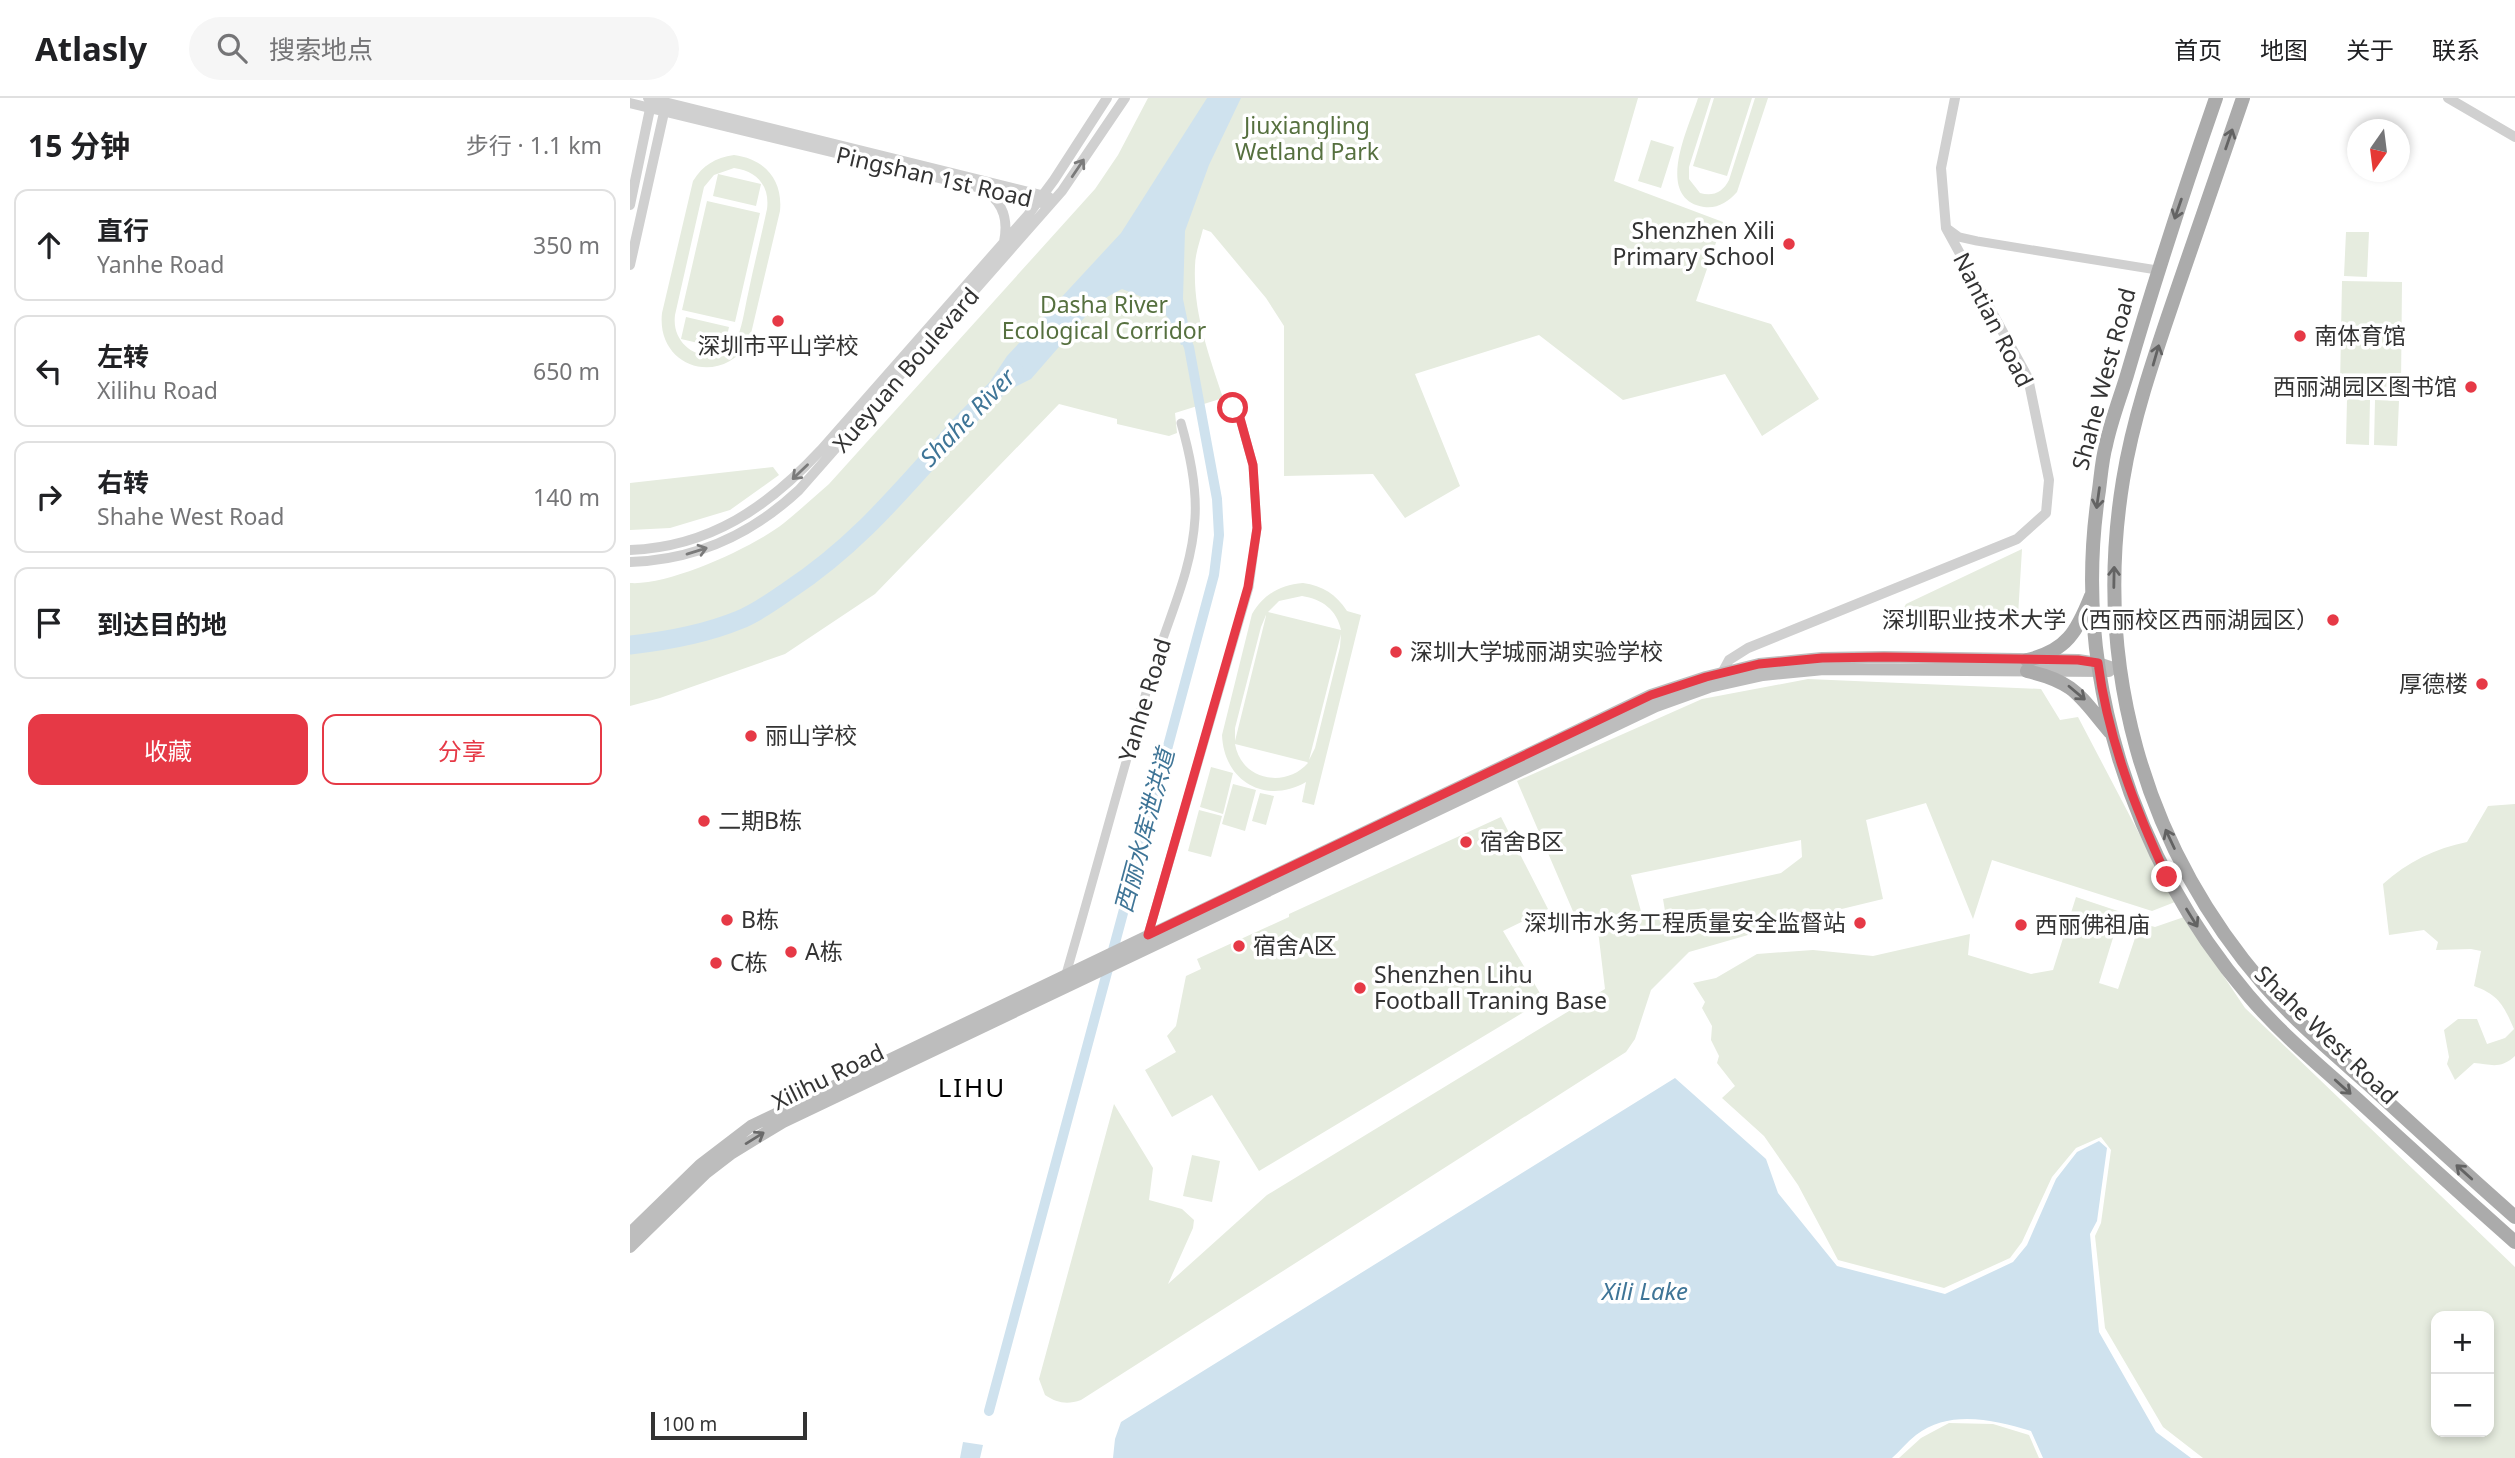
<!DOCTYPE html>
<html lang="zh">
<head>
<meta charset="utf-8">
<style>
	body { margin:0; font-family:"Noto Sans","Noto Sans SC",sans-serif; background:#f6f6f6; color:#202124 }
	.controls { position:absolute; right:21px; bottom:21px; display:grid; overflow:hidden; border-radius:14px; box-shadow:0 4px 10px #0003 }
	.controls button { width:63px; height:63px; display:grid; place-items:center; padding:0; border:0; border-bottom:2px solid #e0e0e0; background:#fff; color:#202124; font:35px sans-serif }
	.compass { position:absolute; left:1717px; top:21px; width:63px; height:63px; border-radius:50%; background:#fff; box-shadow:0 4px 10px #0003; rotate:194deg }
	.scale { position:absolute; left:21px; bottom:18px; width:156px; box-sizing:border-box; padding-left:7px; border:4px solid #333; border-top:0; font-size:19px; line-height:24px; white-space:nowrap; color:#333; -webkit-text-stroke:5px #fff; paint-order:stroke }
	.stop { position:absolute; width:21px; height:21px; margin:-16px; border:5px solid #e63946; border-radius:50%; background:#fff }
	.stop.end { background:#e63946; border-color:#fff; box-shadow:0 2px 7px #0008 }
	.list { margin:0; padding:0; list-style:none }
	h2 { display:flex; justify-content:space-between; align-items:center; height:91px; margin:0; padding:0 28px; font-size:30px }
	h2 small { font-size:23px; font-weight:400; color:#757577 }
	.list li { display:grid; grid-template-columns:46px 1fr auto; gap:21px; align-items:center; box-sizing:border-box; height:112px; margin:0 14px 14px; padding:0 14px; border:2px solid #e0e0e0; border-radius:14px }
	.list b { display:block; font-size:26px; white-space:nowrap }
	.list p { margin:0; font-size:23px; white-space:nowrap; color:#757577 }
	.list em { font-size:23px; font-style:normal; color:#757577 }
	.actions { display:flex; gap:14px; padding:21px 28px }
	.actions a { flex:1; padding:16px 0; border:2px solid #e63946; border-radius:14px; text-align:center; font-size:24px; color:#e63946 }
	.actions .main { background:#e63946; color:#fff }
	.icon { flex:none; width:38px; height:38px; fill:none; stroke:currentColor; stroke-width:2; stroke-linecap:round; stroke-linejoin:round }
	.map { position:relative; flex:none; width:1885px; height:1360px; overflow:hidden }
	header { display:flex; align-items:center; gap:42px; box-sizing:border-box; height:98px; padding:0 35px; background:#fff; border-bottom:2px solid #e0e0e0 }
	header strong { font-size:33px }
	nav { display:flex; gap:38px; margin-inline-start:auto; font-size:24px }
	.search { width:490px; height:63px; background:#f6f6f6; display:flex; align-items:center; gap:18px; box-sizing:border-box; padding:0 24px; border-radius:38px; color:#757577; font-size:26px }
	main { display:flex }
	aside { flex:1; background:#fff }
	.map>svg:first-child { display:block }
	.green { fill:#e6ecdf; fill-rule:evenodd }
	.water { fill:#cfe2ee }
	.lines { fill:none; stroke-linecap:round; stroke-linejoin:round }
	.canal { stroke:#cfe2ee; stroke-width:10 }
	.river { stroke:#cfe2ee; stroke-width:19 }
	.minor { stroke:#d0d0d0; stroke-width:9 }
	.tertiary { stroke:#d0d0d0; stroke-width:10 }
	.secondary { stroke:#bdbdbd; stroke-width:12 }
	.primary { stroke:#ababab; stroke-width:14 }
	.oneway { stroke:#636363 }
	.oneway2 { stroke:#7a7a7a }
	.oneway3 { stroke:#6a6a6a }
	.route { stroke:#e63946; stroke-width:9 }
	.poi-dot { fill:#e63946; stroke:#fff; stroke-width:2.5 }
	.labels { text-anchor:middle; stroke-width:7; stroke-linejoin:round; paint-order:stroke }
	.park-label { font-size:23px; fill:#56703f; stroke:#fff }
	.street-label { font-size:23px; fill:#333; stroke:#fff }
	.poi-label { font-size:23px; fill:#333; stroke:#fff; text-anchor:start }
	.water-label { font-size:24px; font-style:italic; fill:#3f7597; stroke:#fff }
	.quarter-label { font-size:26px; letter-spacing:2px; fill:#000; stroke:#fff }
</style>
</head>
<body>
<header>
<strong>Atlasly</strong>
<div class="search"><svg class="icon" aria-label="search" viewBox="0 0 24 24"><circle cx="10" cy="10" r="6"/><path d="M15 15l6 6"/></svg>搜索地点</div>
<nav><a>首页</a><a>地图</a><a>关于</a><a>联系</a></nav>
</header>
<main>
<aside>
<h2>15 分钟<small>步行 · 1.1 km</small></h2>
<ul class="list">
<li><svg class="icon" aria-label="ahead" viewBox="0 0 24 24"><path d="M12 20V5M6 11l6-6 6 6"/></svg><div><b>直行</b><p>Yanhe Road</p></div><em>350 m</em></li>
<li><svg class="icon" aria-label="left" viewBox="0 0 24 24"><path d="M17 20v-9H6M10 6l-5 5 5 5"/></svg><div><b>左转</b><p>Xilihu Road</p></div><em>650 m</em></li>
<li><svg class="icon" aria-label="right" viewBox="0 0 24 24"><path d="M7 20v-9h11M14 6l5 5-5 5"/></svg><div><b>右转</b><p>Shahe West Road</p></div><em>140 m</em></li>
<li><svg class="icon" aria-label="arrive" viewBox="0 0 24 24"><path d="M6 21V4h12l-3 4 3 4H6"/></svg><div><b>到达目的地</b></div></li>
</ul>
<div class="actions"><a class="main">收藏</a><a>分享</a></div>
</aside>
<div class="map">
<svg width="1885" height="1360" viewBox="0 0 1885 1360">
	<rect width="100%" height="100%" fill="#fff"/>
	<path class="green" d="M518,0H1008L984,83L1093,124L1066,203L1141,226L1189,301L1132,338L1095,276L993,302L909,237L785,276L830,388L775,420L743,376L654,378V228L636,200L581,134L573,131C570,143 565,156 565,168C563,215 579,257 593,300L545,315L547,335L539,338L487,326V321L429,306L245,496L155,556L30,600L0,608V485C39,488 124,449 154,425C170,412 184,399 199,386L465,91L488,57Z
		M1068,0H1081L1059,69V81L1070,95C1083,99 1093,94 1099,82L1125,0H1138L1107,94C1098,104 1087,111 1074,109C1023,100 1059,29 1068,0Z
		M1084,0H1122L1097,78L1063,68Z
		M1021,42L1044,49L1031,90L1008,83Z
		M104,57C135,61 153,82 150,113L119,244C90,290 26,269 32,215L63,83C73,67 85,60 104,57ZM104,70C127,73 140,88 137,111C131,139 124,167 118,196C115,209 113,225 108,238C91,274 40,256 45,217L74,89L84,77Z
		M88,76L131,86L126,108L83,98Z
		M77,103L130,115L105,224L52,212Z
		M1716,134H1739L1737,179L1714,178Z
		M1712,183L1772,184L1771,289L1710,288Z
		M56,219L99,229L94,251L51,241Z
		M1717,301L1740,302L1739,347L1716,346Z
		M1745,302L1769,303L1767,348L1744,347Z
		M143,369L149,377L100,412L40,430L0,432V385Z
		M1392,451L1388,518L1275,517L1272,513L1276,506Z
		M673,485C693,488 706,496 717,513L731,517L684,707L672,704L676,684C636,707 594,684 592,637L622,516C634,496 650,487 673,485ZM672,498C692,501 707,512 711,532L638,514L649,503ZM636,517V518L605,643V630L631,529ZM711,536L710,549L685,650L679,662ZM605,646L677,664L678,665C655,691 611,682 605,646Z
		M1178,581L1411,591L1430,622L1448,619L1545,804L1522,813L1362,762L1343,821L1296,705L1236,722L1253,801L1191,816L1059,854L1021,892L1005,941L996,954L451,1302C437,1307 427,1305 415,1297L409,1281L484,1006L523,1070L519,1102L552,1111L564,1122L563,1130L538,1186L637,1097L975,891L967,824L945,818L887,683L1072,601ZM1171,742L1172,759L1151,775L1033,801L1035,813L1012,817L1001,777Z
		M581,669L603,675L593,716L570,709Z
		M603,686L626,692L615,733L592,726Z
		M630,695L644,698L636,727L622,723Z
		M1885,706V958C1870,972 1860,966 1844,965L1825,982L1817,966L1819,959L1814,932L1828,921H1847L1857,946L1875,940L1884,931C1874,908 1869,897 1844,888L1851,853L1841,851L1806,852L1808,844L1794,832L1759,837L1753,786C1777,764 1806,750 1837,744L1858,708Z
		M569,712L592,718L581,759L558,753Z
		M871,719L918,811L873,833L914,902L629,1073L582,997L542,1019L515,972L546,954L537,938L546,928L556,878L571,871L567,861L659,819V816Z
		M1446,799L1491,814L1469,885L1488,891L1510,825L1525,829L1554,819L1615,910L1885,1169V1360H1573L1533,1329L1475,1230L1465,1138L1471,1125L1481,1052L1471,1039L1446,1050L1422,1079L1392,1144L1380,1160L1314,1190L1208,1162L1168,1087L1134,1038L1092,1000L1105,988L1087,965L1089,958L1081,942L1082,928L1072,910L1075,904L1063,885L1086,880L1127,856L1183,852L1243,858L1340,836L1338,857L1401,876L1423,872ZM1806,1218H1859V1334H1806Z
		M562,1057L590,1063L582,1104L553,1098Z
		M1319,1325L1363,1326L1399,1337L1409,1360H1269L1291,1340Z"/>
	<path class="water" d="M577,0H611L579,67L555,133L553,201L562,244L551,247C537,211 529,205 492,191L468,204L401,281L371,296L361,289V282L377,258L491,135Z
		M1045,980L1136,1061L1148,1095L1207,1168L1315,1196L1383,1164L1397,1147L1426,1081L1447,1054L1469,1043L1477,1050L1467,1123L1460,1136L1469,1234L1526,1334L1561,1360H1413L1401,1333C1364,1322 1320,1311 1286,1337C1277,1344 1270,1353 1262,1360H483L485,1341L491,1324Z
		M333,1344L353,1347L350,1360H330Z"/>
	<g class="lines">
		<path class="canal" d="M359,1313L584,477L589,437L587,401L559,249L552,233"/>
		<path class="river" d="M0,547C36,543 75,536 109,522C127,515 143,503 159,492C227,447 270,394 324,334C343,313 364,294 384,273"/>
		<path class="minor" d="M1318,131L1329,139L1347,143L1527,172
			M518,837L619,489L627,430L623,367L608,313L603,311
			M436,876C466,774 493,670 524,568C539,518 562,473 565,420C567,388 560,356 551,325"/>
		<path class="tertiary" d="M18,0L419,99
			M1818,0L1885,39
			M0,5L412,105
			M357,94C375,107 378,124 374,144
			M0,107L21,6
			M0,167L35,10
			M0,452C80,449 138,409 191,352L398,117L424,82L477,0
			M0,464C65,462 122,436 169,392L432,93L495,0
			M1092,575L1099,562L1118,550L1387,441L1416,415L1419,382L1398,280L1316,130L1311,70L1325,0"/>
		<path class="secondary" d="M0,1135L70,1067L121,1028L1021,597L1076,579L1129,566L1192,560L1254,559L1448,562L1468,565L1489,572
			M0,1149L76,1075L102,1055L153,1024L1026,608L1079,589L1133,577L1194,571L1479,573"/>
		<path class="primary" d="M1586,0C1554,92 1524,184 1497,277C1490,300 1481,323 1476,347C1472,361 1471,377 1469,392C1441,573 1501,759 1618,897C1651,936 1690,968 1728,1002C1780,1050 1832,1097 1885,1144
			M1613,0C1592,61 1571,122 1550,183C1528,248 1504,314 1493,382C1463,566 1512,745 1634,887C1665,923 1701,953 1737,985C1786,1030 1835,1075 1885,1119
			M1397,562C1437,553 1447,533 1461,498
			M1397,573C1446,584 1450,599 1480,634"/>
	</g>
	<defs><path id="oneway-shaft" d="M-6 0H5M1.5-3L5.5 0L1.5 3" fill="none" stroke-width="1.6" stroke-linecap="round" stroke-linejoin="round" transform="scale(1.75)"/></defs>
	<g class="oneway">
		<use href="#oneway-shaft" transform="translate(1599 41) rotate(-71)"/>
		<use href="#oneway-shaft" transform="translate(1548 111) rotate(109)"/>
		<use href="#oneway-shaft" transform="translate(1526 257) rotate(-74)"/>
		<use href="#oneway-shaft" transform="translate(1468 400) rotate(98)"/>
		<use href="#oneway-shaft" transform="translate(1484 479) rotate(-89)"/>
		<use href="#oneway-shaft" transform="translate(1447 595) rotate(40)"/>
		<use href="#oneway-shaft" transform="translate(1540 741) rotate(-115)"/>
		<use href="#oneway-shaft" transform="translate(1562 820) rotate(58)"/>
		<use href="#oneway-shaft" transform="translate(1713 989) rotate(42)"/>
		<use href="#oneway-shaft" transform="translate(1834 1074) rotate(-138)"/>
	</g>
	<g class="oneway2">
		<use href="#oneway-shaft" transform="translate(448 70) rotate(-56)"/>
		<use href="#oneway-shaft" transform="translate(170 374) rotate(136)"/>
		<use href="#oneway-shaft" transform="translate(67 453) rotate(-17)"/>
	</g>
	<use class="oneway3" href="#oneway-shaft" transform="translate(125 1040) rotate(-32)"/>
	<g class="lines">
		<path class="route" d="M603,310L608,313L623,367L627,430L618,489L518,837L1021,597L1076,579L1129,566L1192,560L1254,559L1448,562L1468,565C1478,641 1505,710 1537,779"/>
	</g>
	<g class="poi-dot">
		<circle cx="1159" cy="146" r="7"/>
		<circle cx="148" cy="223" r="7"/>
		<circle cx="1670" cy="238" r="7"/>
		<circle cx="1841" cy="289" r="7"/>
		<circle cx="1703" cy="522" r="7"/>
		<circle cx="766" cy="554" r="7"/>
		<circle cx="1852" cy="586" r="7"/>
		<circle cx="121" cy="638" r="7"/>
		<circle cx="74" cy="723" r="7"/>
		<circle cx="836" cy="744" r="7"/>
		<circle cx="97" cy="822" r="7"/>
		<circle cx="1230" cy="825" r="7"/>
		<circle cx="1391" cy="827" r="7"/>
		<circle cx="609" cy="848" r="7"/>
		<circle cx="161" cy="854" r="7"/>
		<circle cx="86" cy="865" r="7"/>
		<circle cx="730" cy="890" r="7"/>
	</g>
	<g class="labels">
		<g class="park-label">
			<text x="677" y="36">Jiuxiangling<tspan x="677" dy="26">Wetland Park</tspan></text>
			<text x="474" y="215">Dasha River<tspan x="474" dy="26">Ecological Corridor</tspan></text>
		</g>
		<g class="street-label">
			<text transform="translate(304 79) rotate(13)" y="8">Pingshan 1st Road</text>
			<text transform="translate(1363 222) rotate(63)" y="8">Nantian Road</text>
			<text transform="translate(276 272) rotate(-49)" y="8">Xueyuan Boulevard</text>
			<text transform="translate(1474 281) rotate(-75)" y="8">Shahe West Road</text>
			<text transform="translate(515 602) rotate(-73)" y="8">Yanhe Road</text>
			<text transform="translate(1696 937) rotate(44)" y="8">Shahe West Road</text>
			<text transform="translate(198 979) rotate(-26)" y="8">Xilihu Road</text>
		</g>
		<g class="poi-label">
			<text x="1145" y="141" text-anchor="end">Shenzhen Xili<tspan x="1145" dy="26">Primary School</tspan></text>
			<text x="1684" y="246">南体育馆</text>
			<text x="148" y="256" text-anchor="middle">深圳市平山学校</text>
			<text x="1827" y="297" text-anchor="end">西丽湖园区图书馆</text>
			<text x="1689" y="530" text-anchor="end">深圳职业技术大学（西丽校区西丽湖园区）</text>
			<text x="780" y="562">深圳大学城丽湖实验学校</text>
			<text x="1838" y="594" text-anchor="end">厚德楼</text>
			<text x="135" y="646">丽山学校</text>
			<text x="88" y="731">二期B栋</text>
			<text x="850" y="752">宿舍B区</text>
			<text x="111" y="830">B栋</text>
			<text x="1216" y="833" text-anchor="end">深圳市水务工程质量安全监督站</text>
			<text x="1405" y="835">西丽佛祖庙</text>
			<text x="623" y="856">宿舍A区</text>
			<text x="175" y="862">A栋</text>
			<text x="100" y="873">C栋</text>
			<text x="744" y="885">Shenzhen Lihu<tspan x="744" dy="26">Football Traning Base</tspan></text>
		</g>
		<g class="water-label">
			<text transform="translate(338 320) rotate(-46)" y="8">Shahe River</text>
			<text transform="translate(515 733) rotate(-75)" y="8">西丽水库泄洪道</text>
			<text x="1015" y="1202">Xili Lake</text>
		</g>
		<g class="quarter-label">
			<text x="342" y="999">LIHU</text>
		</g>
	</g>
</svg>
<div class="controls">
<button>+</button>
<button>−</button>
</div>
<svg class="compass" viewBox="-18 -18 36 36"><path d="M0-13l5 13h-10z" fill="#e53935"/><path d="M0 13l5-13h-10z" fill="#757577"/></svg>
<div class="scale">100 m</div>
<div class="stop" style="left:603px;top:310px"></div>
<div class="stop end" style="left:1537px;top:779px"></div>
</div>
</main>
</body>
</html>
